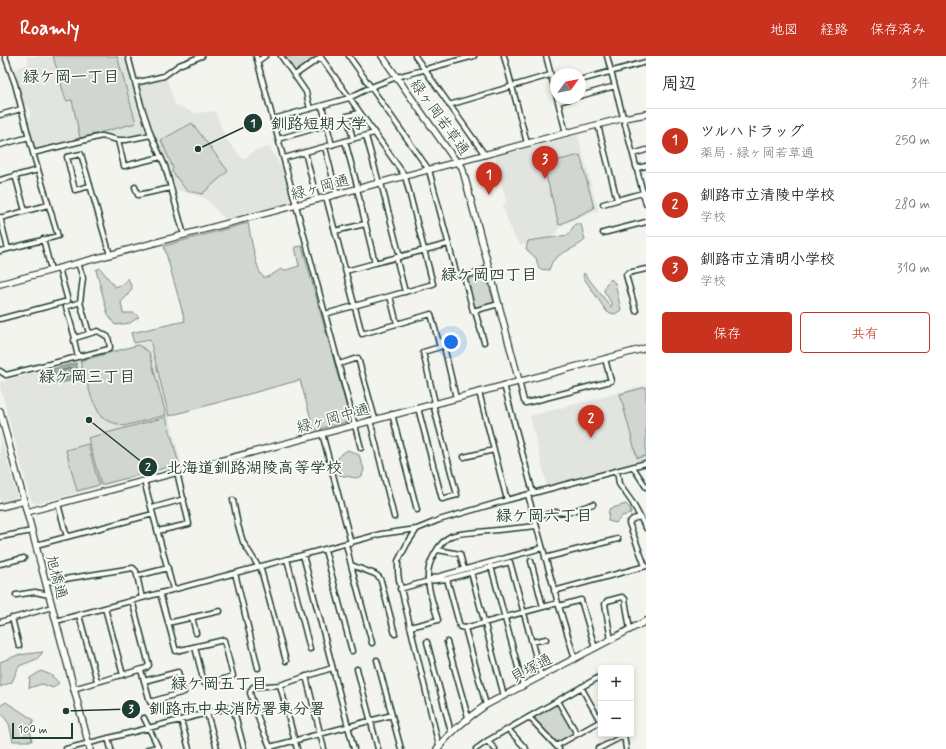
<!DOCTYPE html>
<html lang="ja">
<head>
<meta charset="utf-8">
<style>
	body { margin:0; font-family:Mynerve,"Klee One",sans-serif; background:#f7f7f7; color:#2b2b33 }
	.controls { position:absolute; right:12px; bottom:12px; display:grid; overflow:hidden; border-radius:4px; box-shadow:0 2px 6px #0003 }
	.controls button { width:36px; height:36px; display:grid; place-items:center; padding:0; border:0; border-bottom:1px solid #e1e1e2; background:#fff; color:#2b2b33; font:20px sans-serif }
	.compass { position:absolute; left:550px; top:12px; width:36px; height:36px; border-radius:50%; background:#fff; box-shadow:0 2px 6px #0003; rotate:57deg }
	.scale { position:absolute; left:12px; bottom:10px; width:61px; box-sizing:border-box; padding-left:4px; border:2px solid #1f3d34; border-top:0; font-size:11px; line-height:14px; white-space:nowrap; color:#1f3d34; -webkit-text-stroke:3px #fdfcf7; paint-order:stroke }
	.you { position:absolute; left:451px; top:286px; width:14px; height:14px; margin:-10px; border:3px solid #fff; border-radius:50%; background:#1a73e8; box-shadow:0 0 0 6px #1a73e833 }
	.badge { display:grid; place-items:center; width:26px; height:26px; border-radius:50%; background:#c8321e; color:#fff; font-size:13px; font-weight:700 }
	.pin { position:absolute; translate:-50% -33px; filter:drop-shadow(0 1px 2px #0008) }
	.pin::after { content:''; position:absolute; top:21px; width:14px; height:12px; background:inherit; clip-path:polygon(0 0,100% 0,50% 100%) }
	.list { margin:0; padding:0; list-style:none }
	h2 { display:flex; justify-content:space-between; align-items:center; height:52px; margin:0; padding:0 16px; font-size:17px }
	h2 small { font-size:13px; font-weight:400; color:#7c7c81 }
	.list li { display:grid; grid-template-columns:26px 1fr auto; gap:12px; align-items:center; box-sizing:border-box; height:64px; padding:0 16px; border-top:1px solid #e1e1e2 }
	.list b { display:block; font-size:15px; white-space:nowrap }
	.list p { margin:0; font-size:13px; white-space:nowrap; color:#7c7c81 }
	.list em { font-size:13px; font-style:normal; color:#7c7c81 }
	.actions { display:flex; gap:8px; padding:12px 16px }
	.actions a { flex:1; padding:9px 0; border:1px solid #c8321e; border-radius:4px; text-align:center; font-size:14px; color:#c8321e }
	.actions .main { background:#c8321e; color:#fff }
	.map { position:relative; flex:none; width:646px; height:693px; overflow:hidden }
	header { display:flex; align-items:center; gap:24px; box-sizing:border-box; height:56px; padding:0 20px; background:#c8321e; color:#fff }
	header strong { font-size:19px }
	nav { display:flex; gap:22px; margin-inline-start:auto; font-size:14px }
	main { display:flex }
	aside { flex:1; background:#fff }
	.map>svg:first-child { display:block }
	.built { fill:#e2e5df }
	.green { fill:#d1d6d1; stroke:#788a82 }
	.water { fill:#a3aea7; stroke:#6e8179 }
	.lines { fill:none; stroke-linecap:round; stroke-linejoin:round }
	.shore { stroke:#546a62; stroke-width:1 }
	.minor-casing { stroke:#1f3d34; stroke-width:7 }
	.tertiary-casing { stroke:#1f3d34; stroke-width:8 }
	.minor { stroke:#fdfcf7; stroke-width:4 }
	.tertiary { stroke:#fdfcf7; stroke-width:5.5 }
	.labels { text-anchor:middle; stroke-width:3.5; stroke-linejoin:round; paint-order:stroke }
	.street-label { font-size:15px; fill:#1f3d34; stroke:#fdfcf7 }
	.neighbourhood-label { font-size:16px; font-weight:bold; fill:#1f3d34; stroke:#fdfcf7 }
	.leader { fill:none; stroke:#1f3d34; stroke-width:1.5 }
	.callout-dot { fill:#1f3d34; stroke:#fdfcf7; stroke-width:1.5 }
	.mark-label { font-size:12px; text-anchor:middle; font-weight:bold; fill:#fff }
	.callout-label { font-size:16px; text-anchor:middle; font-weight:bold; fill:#1f3d34; stroke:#fdfcf7; stroke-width:3.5; stroke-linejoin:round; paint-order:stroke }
</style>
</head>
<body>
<header>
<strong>Roamly</strong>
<nav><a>地図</a><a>経路</a><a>保存済み</a></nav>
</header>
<main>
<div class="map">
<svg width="646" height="693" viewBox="0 0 646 693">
	<rect width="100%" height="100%" fill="#f4f4ef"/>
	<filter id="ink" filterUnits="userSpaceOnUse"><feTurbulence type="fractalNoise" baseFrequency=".025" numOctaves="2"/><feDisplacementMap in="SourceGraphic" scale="8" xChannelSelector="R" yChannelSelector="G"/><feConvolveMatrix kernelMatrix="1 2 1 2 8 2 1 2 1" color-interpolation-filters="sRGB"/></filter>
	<g filter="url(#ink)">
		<path class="built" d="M26,0H126L133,29L146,75L138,79L123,81L104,77L38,93H36L28,65L30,64L29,61H31L29,52H27L26,49L24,50L14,13L29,8Z
			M166,22L175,48L194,57L215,55L226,83L243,103L256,94L270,91L282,113L291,146L225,163L205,142L174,133L166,103L154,79L138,30Z
			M578,79L598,155L564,168L560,171L556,177L541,185L521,189L513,179L502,149L506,146L495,101Z
			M149,285L182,409L36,448L31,445L0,331V326Z
			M646,329V403L547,430L530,360Z
			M0,378L17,440L14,443L0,446Z"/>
		<path class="green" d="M53,0H117L136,67L80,82L72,44L66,45Z
			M284,0H316L317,1L296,17Z
			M192,67L228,115L202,138L186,134L172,115L173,112L161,84Z
			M580,99L594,152L559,169L543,108Z
			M248,167C250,176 257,220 264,221C269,222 277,215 281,213L283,215L299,210L295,191L302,190L350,363L347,366L314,374L300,324L169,360L150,284L134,287L131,277L185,265L164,190Z
			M575,168H581L585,184C576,193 561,195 553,205C551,207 550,212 549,214L539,213L536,202L526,193L528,185L568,179Z
			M100,212L115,231L123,228L128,222L132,232L127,240L121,246L123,257H134L139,261L130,267L115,269L108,259L96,214Z
			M485,216L494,247L477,252L474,250L466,224L468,220Z
			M584,217L611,251L612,248L604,235L606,228L611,223L615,227L621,254L615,258L607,256L583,221Z
			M138,289L149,296L166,359L124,370L108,365L101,361L92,343L80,305Z
			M646,331V400L637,402L620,338Z
			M166,361L179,408L101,429L88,382Z
			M88,388L99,429L77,435L66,394Z
			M348,394L359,399L364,413L362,420L356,422L339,419C336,404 334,402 348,394Z
			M626,448L630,452L631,458L622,460L616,467L608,465L609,453Z
			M43,596L37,603L19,610L12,626L0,631V606L18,599Z
			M41,615L51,619L59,627L53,632L42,628L29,632L30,622Z
			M6,646L34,664L30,672L32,685H13L9,668L0,655V650Z
			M556,649H558L573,674L572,678L557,686L555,685L535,663V661Z"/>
		<path class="water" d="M76,307L80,322L57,328L53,313Z"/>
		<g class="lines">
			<path class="shore" d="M72,312L74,317V319L62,322H60L59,316Z"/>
			<defs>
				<path id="minor" d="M128,0L141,49L151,79L165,110L184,179
					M256,0L361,392
					M281,0L306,36L310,53
					M320,0L405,120L433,228L390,240
					M349,0L429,114L456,216C464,224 480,215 489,212
					M415,0L485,99
					M504,0L527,87
					M546,0L556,39
					M607,0L646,148
					M258,5L265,0
					M295,19L321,1
					M580,24L646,6
					M135,27L164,20L179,9L202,0
					M580,40L615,30
					M557,42L566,77
					M558,46L573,42
					M449,49L550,19
					M322,50L332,89
					M0,59L21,53
					M273,63L349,42L371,31L397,21L474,0
					M598,69L617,144L646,136
					M366,80L379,127
					M278,83L327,69
					M353,83L347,60L359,57
					M118,84L124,110L161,101
					M345,85L358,133
					M0,89L29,81
					M325,91L337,139
					M305,96L317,144
					M33,97L102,80L118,84H126L151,79
					M633,98L646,94
					M284,102L374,77
					M637,112L646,110
					M15,119L25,155
					M0,124L38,114
					M381,127L400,201
					M90,130L75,134L67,101L81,98L110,199
					M135,131L138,139L171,132
					M357,133L375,207L448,188
					M326,141L362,278L431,258L440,291L423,296L435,347
					M603,148L617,144
					M0,161L8,193
					M0,162L48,149
					M335,175L365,168
					M603,177L646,166
					M43,183L51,214
					M0,195L58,180L33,97L15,28L5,0
					M396,201L405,236
					M78,207L83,222L80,246L89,277
					M346,215L375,207
					M464,220L473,255L499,248
					M475,255L484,286
					M636,255L626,219L628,217L646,213
					M325,258L390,240L397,268
					M0,263L68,245L59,212
					M75,282L74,284L78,301
					M445,295L456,342
					M339,308L358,302L375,363
					M0,315L6,319L109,293L110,291L108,281L98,275L75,282L66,251L80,246
					M519,325L524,345L526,347L611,325L605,303
					M504,329L533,437
					M479,336L507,444
					M418,352L442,443L457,439L433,348
					M392,358L417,454
					M370,364L394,461
					M322,377L351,487
					M464,401L494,394
					M633,411L646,431
					M617,415L619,428L632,446L646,472
					M144,425L173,533
					M528,439L558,547L575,603
					M233,444L238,469L243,486L258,510
					M58,448L67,481
					M152,452L184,443
					M640,461L633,463L629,467L645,510
					M534,462L554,456L567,457L593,448
					M158,475L189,468L177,416
					M0,481L32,475
					M346,488L351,509L375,518L379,521L381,525L395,578
					M36,489L153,458
					M325,494L352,595
					M438,494L460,498L464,513
					M303,499L354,693
					M545,502L618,483
					M287,503L310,593
					M531,505L543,551
					M0,508L24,502
					M351,509L372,587
					M260,510L286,605
					M491,510L523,630
					M471,516L504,640
					M235,517L258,612
					M137,520L168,512
					M447,523L460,571L465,572L486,649
					M428,525L447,523L510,506L541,620
					M46,526L133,512L136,515L142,542
					M400,533L428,525L433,522L542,492
					M554,535L646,510
					M160,537L176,595L224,584L233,620L208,628L204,627L195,591
					M16,539L35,536L49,539
					M559,550L581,544L595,592
					M105,552L123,619
					M79,559L97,625
					M192,561L196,577
					M12,562L19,590
					M56,565L381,478L417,473
					M0,566L52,551
					M168,567L220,555
					M410,571L438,564C434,550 427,532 428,519C428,506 439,486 451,480C459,477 469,477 478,476C498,474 517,472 536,470
					M465,572L558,547
					M611,584L605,548L607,545L622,541L625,543L630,574
					M427,586L451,676
					M447,586L468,661
					M532,586L546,583
					M377,604L401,693
					M357,613L378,693
					M141,614L150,646L184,636L178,616L144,625
					M306,620L324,693
					M280,629L297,693
					M581,631L600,665
					M73,633L146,612L149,609L132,544
					M558,645L577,678
					M207,657L217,693
					M529,661L559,693
					M144,662L159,693
					M181,664L189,693
					M508,673L526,693
					M624,678L626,693
					M108,682L111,693
					M487,685L495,693
					M439,690L399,524L398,516V505L407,488L417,473L439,464L507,444L646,407
					M556,690L601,665
					M270,691L392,659
					M66,693L231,651H233L244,693
					M148,693L158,691
					M271,693L261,670L250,637L251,634L253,631L280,629L332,612
					M476,693L487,685L601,620
					M598,693L625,679"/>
				<path id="tertiary" d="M382,0L452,100L462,111L519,325
					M0,228L566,77L624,62L646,58
					M0,355L90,693
					M0,451L24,445
					M27,456L646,292
					M437,693C451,675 467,662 486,649L646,565"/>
			</defs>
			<use href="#minor" class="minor-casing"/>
			<use href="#tertiary" class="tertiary-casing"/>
			<use href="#minor" class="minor"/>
			<use href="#tertiary" class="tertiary"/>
		</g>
	</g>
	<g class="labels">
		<g class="street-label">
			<text transform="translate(440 61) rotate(54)" y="5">緑ヶ岡若草通</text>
			<text transform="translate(320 131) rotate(-15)" y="5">緑ヶ岡通</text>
			<text transform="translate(333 362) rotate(-15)" y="5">緑ヶ岡中通</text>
			<text transform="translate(57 521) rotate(75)" y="5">旭橋通</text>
			<text transform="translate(531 612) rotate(-28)" y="5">貝塚通</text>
		</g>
		<g class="neighbourhood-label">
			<text x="71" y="26">緑ケ岡一丁目</text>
			<text x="489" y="224">緑ケ岡四丁目</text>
			<text x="87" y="326">緑ケ岡三丁目</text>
			<text x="544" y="465">緑ケ岡六丁目</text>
			<text x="219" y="633">緑ケ岡五丁目</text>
		</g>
	</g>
	<path class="leader" d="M198 93L253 67M89 364L148 411M66 655L131 653"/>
	<g class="callout-dot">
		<circle cx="198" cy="93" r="4"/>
		<circle cx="89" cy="364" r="4"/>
		<circle cx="66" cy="655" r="4"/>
		<circle cx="253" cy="67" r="10"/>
		<circle cx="148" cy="411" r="10"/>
		<circle cx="131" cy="653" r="10"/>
	</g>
	<g class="mark-label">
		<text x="253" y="71">1</text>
		<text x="148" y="415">2</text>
		<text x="131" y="657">3</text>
	</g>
	<g class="callout-label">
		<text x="319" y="73">釧路短期大学</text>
		<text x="254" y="417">北海道釧路湖陵高等学校</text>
		<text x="237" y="658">釧路市中央消防署東分署</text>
	</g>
</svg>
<div class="controls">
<button>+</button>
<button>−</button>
</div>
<svg class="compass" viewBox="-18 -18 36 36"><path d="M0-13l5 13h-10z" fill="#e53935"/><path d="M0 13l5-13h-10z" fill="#7c7c81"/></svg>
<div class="scale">100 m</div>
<div class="you"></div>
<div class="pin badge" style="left:489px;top:139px">1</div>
<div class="pin badge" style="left:591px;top:382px">2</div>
<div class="pin badge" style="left:545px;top:123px">3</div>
</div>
<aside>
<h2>周辺<small>3件</small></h2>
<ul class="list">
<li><span class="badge">1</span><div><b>ツルハドラッグ</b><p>薬局 · 緑ヶ岡若草通</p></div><em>250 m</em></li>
<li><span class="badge">2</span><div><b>釧路市立清陵中学校</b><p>学校</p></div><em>280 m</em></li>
<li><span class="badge">3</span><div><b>釧路市立清明小学校</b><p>学校</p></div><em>310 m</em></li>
</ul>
<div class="actions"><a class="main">保存</a><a>共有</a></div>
</aside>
</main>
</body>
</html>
